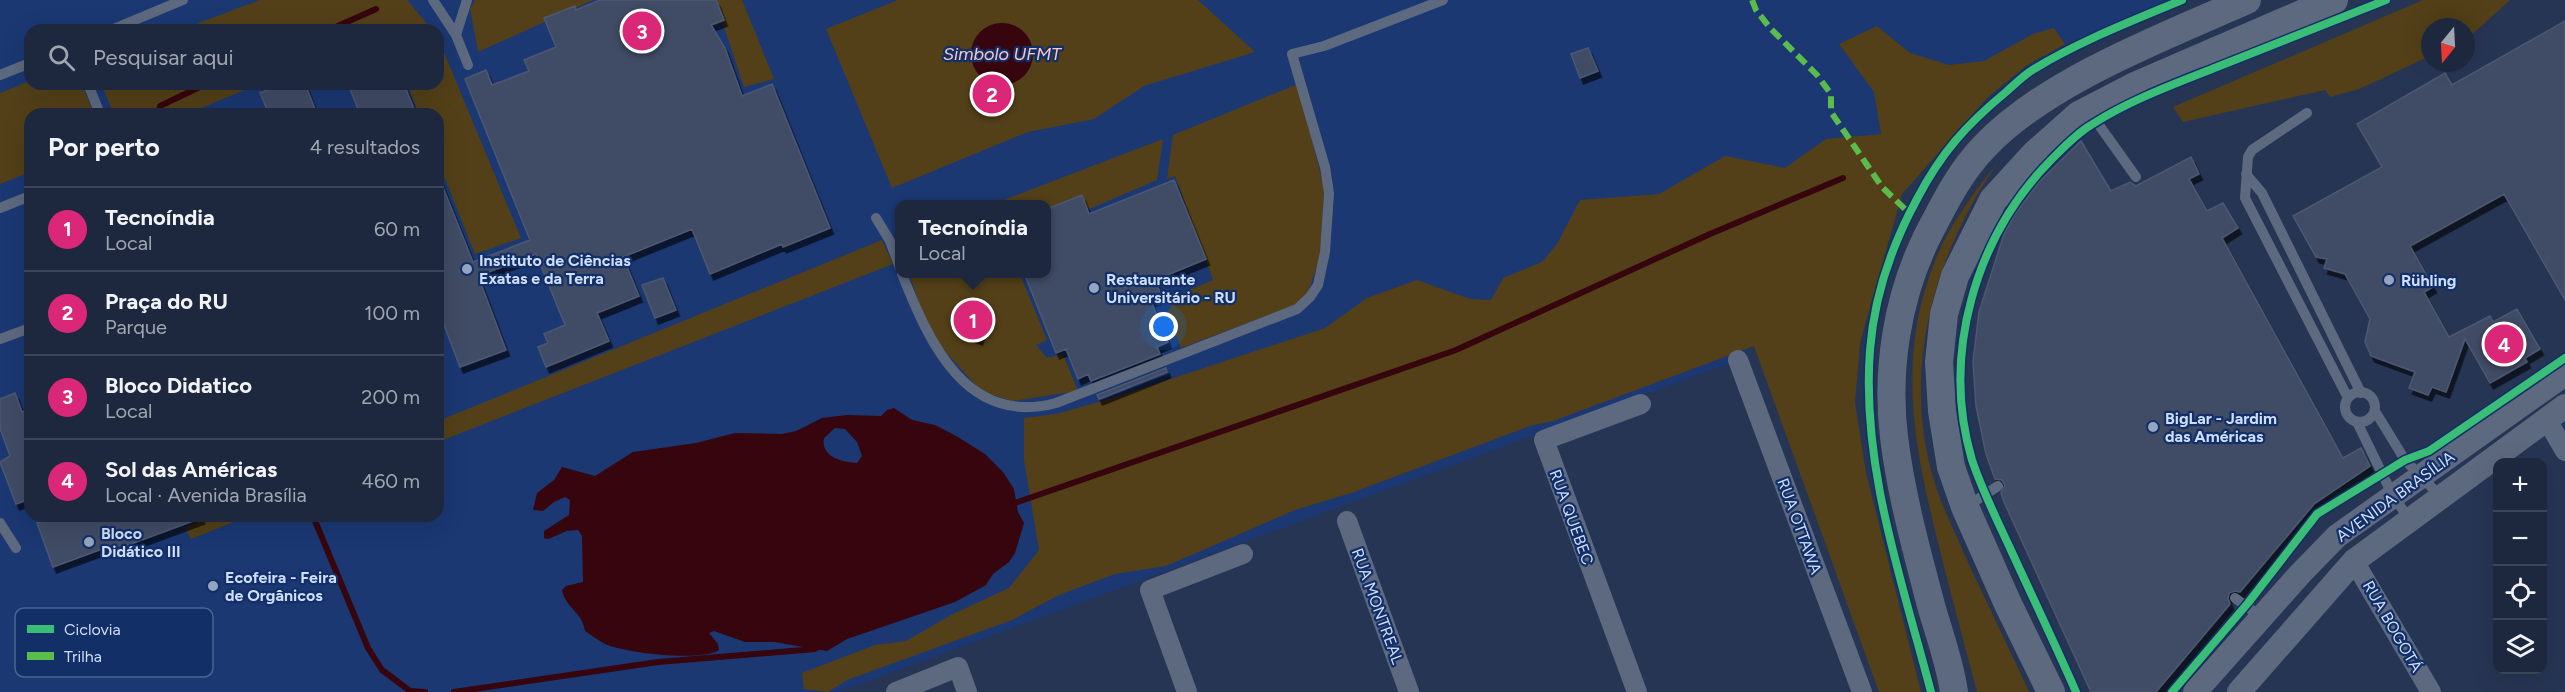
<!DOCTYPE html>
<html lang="pt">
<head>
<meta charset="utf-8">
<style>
	body { margin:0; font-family:Figtree,sans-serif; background:#2a344a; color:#f1f3f6 }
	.controls { position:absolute; right:18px; bottom:18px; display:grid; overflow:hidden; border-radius:12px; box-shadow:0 6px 24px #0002 }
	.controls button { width:54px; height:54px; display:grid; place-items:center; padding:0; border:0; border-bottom:2px solid #3b4459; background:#1d283f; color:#f1f3f6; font:30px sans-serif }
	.compass { position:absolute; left:2421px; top:18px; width:54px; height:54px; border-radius:50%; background:#1d283f; box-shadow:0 6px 24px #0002; rotate:198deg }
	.you { position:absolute; left:1164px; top:327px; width:21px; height:21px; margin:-15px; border:4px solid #fff; border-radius:50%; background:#1a73e8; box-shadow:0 0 0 9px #1a73e833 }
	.badge { display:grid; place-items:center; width:39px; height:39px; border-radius:50%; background:#db2777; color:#fff; font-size:20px; font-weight:700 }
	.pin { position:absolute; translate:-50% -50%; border:3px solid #fff; box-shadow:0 2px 6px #0006 }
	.popup { position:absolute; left:895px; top:200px; width:156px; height:78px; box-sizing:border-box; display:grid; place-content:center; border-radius:12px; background:#1d283f; filter:drop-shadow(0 2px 4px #0005); font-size:20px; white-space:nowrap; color:#a0a6b0 }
	.popup b { font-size:22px; color:#f1f3f6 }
	.popup::after { content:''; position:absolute; left:50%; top:100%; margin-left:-12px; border:12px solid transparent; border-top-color:#1d283f }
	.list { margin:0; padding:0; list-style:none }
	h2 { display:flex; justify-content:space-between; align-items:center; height:78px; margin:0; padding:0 24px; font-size:26px }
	h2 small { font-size:20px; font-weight:400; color:#a0a6b0 }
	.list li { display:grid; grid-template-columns:39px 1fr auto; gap:18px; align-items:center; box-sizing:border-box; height:84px; padding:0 24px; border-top:2px solid #3b4459 }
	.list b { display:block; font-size:22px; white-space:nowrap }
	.list p { margin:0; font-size:20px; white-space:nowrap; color:#a0a6b0 }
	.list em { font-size:20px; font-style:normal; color:#a0a6b0 }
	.icon { flex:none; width:33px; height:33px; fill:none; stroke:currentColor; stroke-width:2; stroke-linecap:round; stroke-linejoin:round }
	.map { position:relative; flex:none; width:2565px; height:692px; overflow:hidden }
	.search { position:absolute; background:#1d283f; box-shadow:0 6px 24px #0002; left:24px; top:24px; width:420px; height:66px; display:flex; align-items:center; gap:15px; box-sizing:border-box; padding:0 21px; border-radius:18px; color:#a0a6b0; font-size:22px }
	.panel { position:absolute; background:#1d283f; box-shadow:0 6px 24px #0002; left:24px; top:108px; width:420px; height:414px; border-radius:18px }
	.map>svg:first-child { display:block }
	.built { fill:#1b3873; fill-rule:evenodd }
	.green { fill:#534018 }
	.water { fill:#36050d; fill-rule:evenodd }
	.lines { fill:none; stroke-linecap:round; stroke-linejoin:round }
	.stream { stroke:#36050d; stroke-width:6 }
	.building { fill:#404c65; stroke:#4c5872; stroke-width:1.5; filter:url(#shadow) }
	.service { stroke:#5d697f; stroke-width:10 }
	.minor { stroke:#5d697f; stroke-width:20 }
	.tertiary { stroke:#5d697f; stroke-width:24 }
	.secondary { stroke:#5d697f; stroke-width:28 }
	.quiet { stroke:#5cbc4b; stroke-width:6; stroke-dasharray:12 6; stroke-linecap:butt }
	.cycleway-casing { stroke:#132f68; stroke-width:11 }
	.cycleway { stroke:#3abd76; stroke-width:8 }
	.poi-dot { fill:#94a4c1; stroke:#132f68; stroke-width:2 }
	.labels { text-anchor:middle; stroke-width:4.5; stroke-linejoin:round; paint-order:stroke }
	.poi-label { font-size:16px; font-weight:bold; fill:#cfdffb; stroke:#132f68; text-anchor:start }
	.street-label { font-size:16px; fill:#cfdffb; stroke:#132f68 }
	.water-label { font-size:18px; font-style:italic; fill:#f8c8c5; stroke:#132f68 }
	.key { fill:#132f68; stroke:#4b6494; stroke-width:1.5 }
	.key-label { font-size:16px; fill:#cfdffb }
</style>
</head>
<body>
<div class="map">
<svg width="2565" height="692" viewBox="0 0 2565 692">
	<defs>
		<filter id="shadow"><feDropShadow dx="3.5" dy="6" stdDeviation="0" flood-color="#0009"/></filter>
	</defs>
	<rect width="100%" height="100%" fill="#273554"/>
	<path class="built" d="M0,0H2168L2065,44L2026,66L1988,97L1877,209L1738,360L839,692H0ZM30,30H438V84H30ZM30,114H438V516H30ZM900,204H1046V274H900Z"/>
	<path class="green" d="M260,0H407L432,30H180Z
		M475,0H593L478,52L470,9Z
		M715,0H742L774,79L744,87Z
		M898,0H1198L1255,52L1144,86L1094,119L1028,132L892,188L826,29Z
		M2423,0H2510L2466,40V27H2430V56L2359,89L2330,97L2325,90L2183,122L2173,107Z
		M1877,26L1910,53L1949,65L1984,61L2033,34L2054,28L2065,44L2026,66L1988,97L1902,194L1860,343L1855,403L1866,473L1921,692H1879L1754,346L1553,421L1530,426L1351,493L1295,510L1166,566L1115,574L1059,595L1012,620L847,680L828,692L804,689L802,673L875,645L906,641L953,614L1009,588L1039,550L1024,460V418L1056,414L1116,397L1325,328L1367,298L1417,280L1470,299L1491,300L1503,278L1542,262L1557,244L1580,200L1659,194L1725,156L1785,168L1826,139L1881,134L1874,92L1839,44Z
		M438,38L521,238L475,254L438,161V114H419L407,84H438Z
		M30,81V84H82L94,114H30V172L0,184V93Z
		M101,84H259L187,114H114Z
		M1298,84L1324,188L1320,257L1307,295L1292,306L1181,348L1167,313L1171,307L1166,300L1213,280L1175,176L1167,179L1173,135Z
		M1163,139L1157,180L1047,227L1046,204H993Z
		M1999,161C1933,255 1900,372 1935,484C1943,509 1955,532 1965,556C1986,601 2008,646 2029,692H1977C1964,642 1950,592 1938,542C1913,443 1896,354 1937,256C1952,221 1975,191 1999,161Z
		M882,240L893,264L438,442V421Z
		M909,274H1020L1047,340L1036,345L1047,358L1063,354L1078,391L1012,401L981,391L931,336Z
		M197,516H249L191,539L185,528L198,521Z"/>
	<path class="water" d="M971 54a31 31 0 1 1 62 0a31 31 0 1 1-62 0Z
		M894,408L912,420L935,425L958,437L985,454L1003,472L1014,489L1018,512L1024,523L1015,553L1009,562L993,574L986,585L955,602L847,639L827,651L774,642H745L714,631L709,633L718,644L719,650C700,662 625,653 605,644C598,640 591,635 585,631C582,611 566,609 562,590L566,586L583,582L582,536L578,530L567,531L548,539L544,538V531L569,515L570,500L565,497L554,502L543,511L533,510L537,493L554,480L562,467L595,476L633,452L696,443L735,433L782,434L796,431L822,418L847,415L881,416L887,410ZM835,428L845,429L857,442L862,456L857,463C843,462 820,457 824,438Z"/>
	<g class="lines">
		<path class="stream" d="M329,30L376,9
			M159,114L160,106L206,84
			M1012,504L1456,350L1710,234L1843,178
			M313,516L368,648L382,670L410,691L425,692
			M454,692L658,662L815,649L820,645"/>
	</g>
	<path class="building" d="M600,0H716L724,20L711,25L725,48L742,96L772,84L830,228L783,247L782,244L710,274L692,229L623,257L639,296L597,313L609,341L546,367L538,347L548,343L544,334L565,325L536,254L478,276L506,350L460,367L438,309V175L473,262L530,240L465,79L486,70L492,85L529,71L524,60L556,47L544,18L575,6L576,10Z
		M2565,21V300L2504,194L2410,246L2433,287L2424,292L2449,337L2490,316L2493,322L2517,309L2540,349L2525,358L2527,362L2490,383L2465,339L2446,392L2432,387L2428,395L2409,388L2415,372L2371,356L2365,342L2370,319L2345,274L2324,268L2327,259L2316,257L2293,216L2382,167L2357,124L2445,73L2452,85Z
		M1588,48L1598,71L1580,78L1571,54Z
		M283,84H305L317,114H269L260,93Z
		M348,84H404L416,114H360Z
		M2081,141L2111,191L2130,182L2136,186L2191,157L2199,174L2189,179L2207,211L2223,203L2238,228L2222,238L2343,458L2361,448L2370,466L2314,504L2240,592L2235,591L2229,593L2228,598L2230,604L2156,692H2091L2004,502L2001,493L2005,485L2002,480L1995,479L1986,454L1976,406L1973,362L1979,312L2004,234L2015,214L2039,182Z
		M1174,180L1206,259L1155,280L1162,297L1151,301L1168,342L1157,347L1160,354L1091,381L1088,374L1078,379L1066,349L1056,353L1024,273H1047V209L1082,195L1089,214Z
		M663,278L676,310L655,318L642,285Z
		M968,302L989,309L979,339L957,331Z
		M1166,368L1167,372L1099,399L1097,395Z
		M15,393L22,412L30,410V499L16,504L0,462L10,456L0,428V399Z
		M56,516H201V518L112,551L110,546L53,567L37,523Z"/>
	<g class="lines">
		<path class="service" d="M433,0L456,35L468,65
			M111,30L183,0
			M456,35L467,0
			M0,75L30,63
			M88,84L100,114
			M2089,111L2136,177
			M2307,113L2252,150L2248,157L2245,198L2348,398
			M2246,174L2262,193L2361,393
			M0,208L30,196
			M876,218L890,241L900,268
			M902,274C929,342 966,427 1056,403L1297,309L1310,297L1318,285L1325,252L1329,193L1325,167L1292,54L1324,46L1443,0
			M0,339L30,328
			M2345 407a15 15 0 1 1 30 0a15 15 0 1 1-30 0Z
			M2375,411L2405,460L2441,497
			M2357,422L2393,496L2410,520
			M1966,507L1998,486
			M0,523L16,548
			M2235,598L2261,617"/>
		<path class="minor" d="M1738,360L1862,692
			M2547,420L2565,451
			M1347,521L1409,692
			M2354,561L2431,692
			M896,692L958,667L967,692
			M1187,692L1150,590L1243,554
			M1637,692L1544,440L1641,404"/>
		<path class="tertiary" d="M2195,692L2300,574L2337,536L2565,374
			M2239,692L2354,561L2565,406"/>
		<path class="secondary" d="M1954,692C1950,664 1940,636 1932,609C1917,552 1901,495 1894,437C1886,370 1897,299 1926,239C1943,206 1958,174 1984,147C2046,81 2164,37 2247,0
			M2051,692L2008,604L1965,507L1951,467L1942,411L1939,362L1944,314L1955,276L1993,200L2035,154L2079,115L2137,85L2334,0"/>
		<path class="quiet" d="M1752,0L1756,10L1770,28L1817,75L1831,94V112L1882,187L1909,213"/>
		<defs>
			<path id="cycleway" d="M1931,692C1902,581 1861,466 1870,350C1874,298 1892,245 1917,199C1941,153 1966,125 2006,92C2015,84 2024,75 2034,69C2080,41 2132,21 2182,0
				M2076,692C2055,644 2032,596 2010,548C1997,520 1982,490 1972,460C1941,355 1975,237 2051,160C2063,148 2076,134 2091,125C2130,100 2174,84 2217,67C2273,45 2330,22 2386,0
				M2172,692L2248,603L2317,514L2405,460L2429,451L2565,358"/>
		</defs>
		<use href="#cycleway" class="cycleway-casing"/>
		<use href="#cycleway" class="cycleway"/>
	</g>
	<g class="poi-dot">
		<circle cx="467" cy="269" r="6"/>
		<circle cx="2389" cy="280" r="6"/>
		<circle cx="1094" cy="288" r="6"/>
		<circle cx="2153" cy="427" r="6"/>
		<circle cx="89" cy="542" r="6"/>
		<circle cx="213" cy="586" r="6"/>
	</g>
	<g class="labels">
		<g class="poi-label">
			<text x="479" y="266">Instituto de Ciências<tspan x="479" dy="18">Exatas e da Terra</tspan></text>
			<text x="1106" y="285">Restaurante<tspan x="1106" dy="18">Universitário - RU</tspan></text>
			<text x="2401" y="286">Rühling</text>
			<text x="2165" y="424">BigLar - Jardim<tspan x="2165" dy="18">das Américas</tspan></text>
			<text x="101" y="539">Bloco<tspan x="101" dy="18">Didático III</tspan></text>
			<text x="225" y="583">Ecofeira - Feira<tspan x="225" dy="18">de Orgânicos</tspan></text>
		</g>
		<g class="street-label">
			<text transform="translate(2395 496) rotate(-36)" y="6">AVENIDA BRASÍLIA</text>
			<text transform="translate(1572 517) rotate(70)" y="6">RUA QUEBEC</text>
			<text transform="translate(1800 526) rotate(70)" y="6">RUA OTTAWA</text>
			<text transform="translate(1378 606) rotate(70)" y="6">RUA MONTREAL</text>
			<text transform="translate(2393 626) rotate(60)" y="6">RUA BOGOTÁ</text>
		</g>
		<g class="water-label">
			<text x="1002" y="60">Simbolo UFMT</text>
		</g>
	</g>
	<rect x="15" y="608" width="198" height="69" rx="9" class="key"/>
	<rect x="27" y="625" width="27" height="8" fill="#3abd76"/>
	<rect x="27" y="652" width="27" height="8" fill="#5cbc4b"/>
	<g class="key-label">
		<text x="64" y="635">Ciclovia</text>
		<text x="64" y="662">Trilha</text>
	</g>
</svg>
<div class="controls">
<button>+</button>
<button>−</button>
<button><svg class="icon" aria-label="locate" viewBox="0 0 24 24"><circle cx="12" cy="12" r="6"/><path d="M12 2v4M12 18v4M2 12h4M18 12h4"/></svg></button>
<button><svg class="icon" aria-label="layers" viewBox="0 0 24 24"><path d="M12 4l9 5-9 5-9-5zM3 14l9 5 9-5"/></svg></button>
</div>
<svg class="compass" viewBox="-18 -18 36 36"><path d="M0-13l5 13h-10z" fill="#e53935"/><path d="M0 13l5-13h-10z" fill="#a0a6b0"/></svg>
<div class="you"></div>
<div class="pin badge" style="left:973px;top:320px">1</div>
<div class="popup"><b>Tecnoíndia</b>Local</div>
<div class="pin badge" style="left:992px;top:94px">2</div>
<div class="pin badge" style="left:642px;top:31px">3</div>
<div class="pin badge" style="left:2504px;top:344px">4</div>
<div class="search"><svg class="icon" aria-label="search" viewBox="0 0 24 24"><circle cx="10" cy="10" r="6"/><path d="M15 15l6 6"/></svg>Pesquisar aqui</div>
<section class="panel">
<h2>Por perto<small>4 resultados</small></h2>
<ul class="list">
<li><span class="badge">1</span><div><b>Tecnoíndia</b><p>Local</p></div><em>60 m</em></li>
<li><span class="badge">2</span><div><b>Praça do RU</b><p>Parque</p></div><em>100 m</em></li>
<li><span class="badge">3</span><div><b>Bloco Didatico</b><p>Local</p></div><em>200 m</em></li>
<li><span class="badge">4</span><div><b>Sol das Américas</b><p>Local · Avenida Brasília</p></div><em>460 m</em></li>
</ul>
</section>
</div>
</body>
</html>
